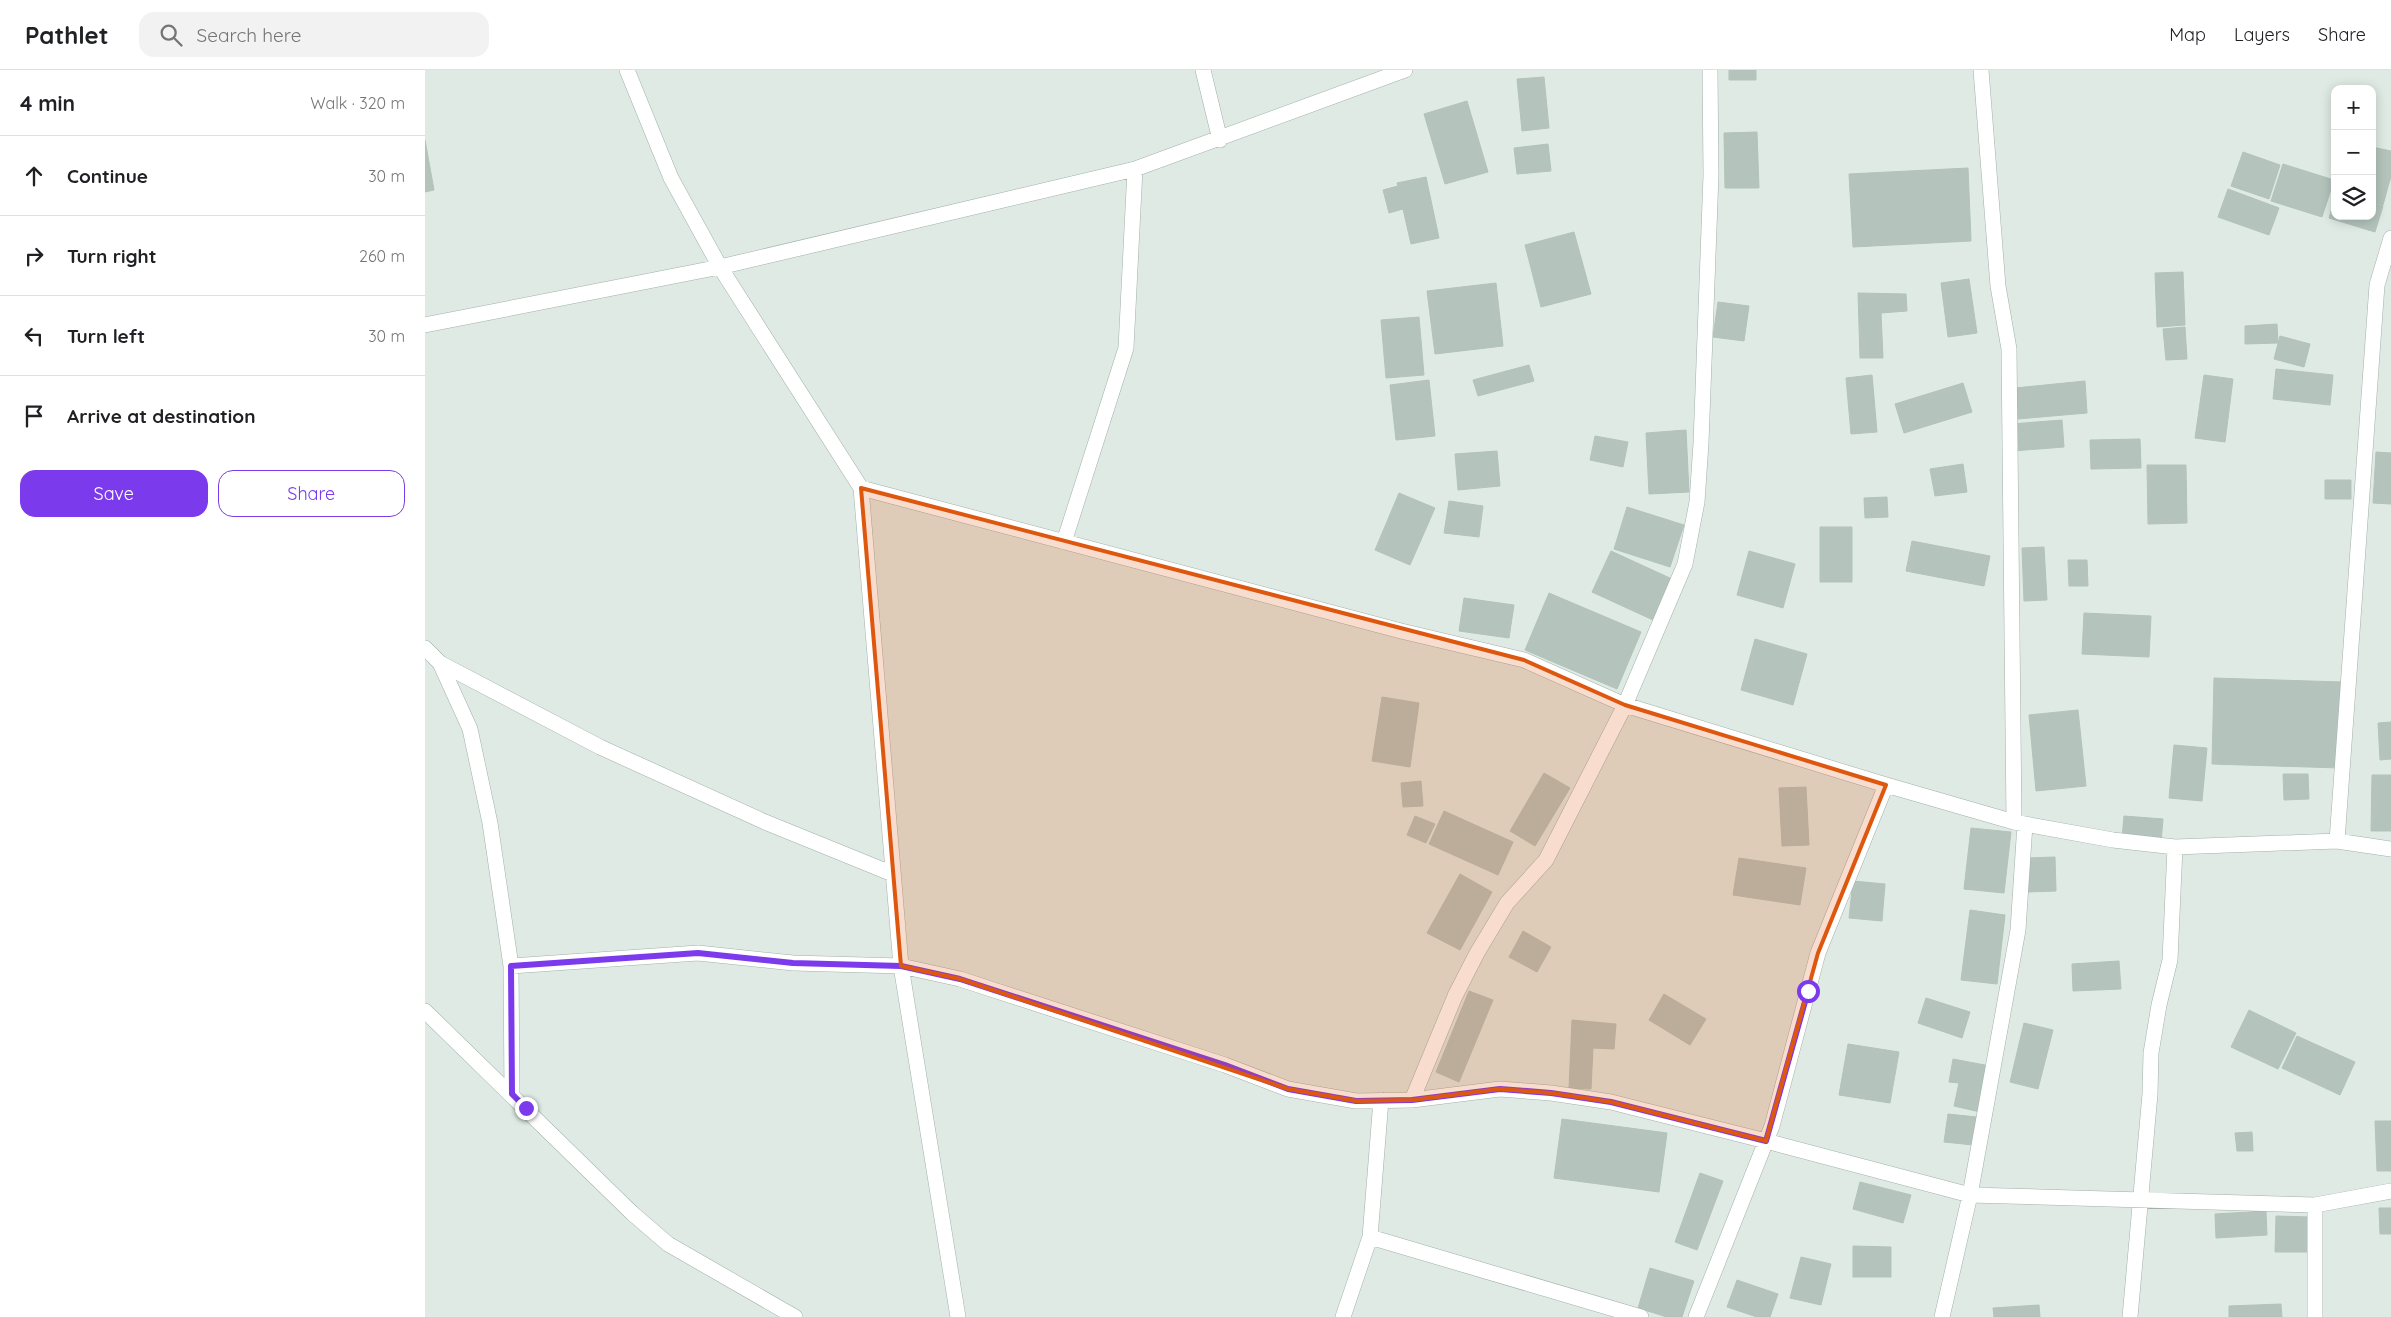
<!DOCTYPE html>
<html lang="en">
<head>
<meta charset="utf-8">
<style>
	body { margin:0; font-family:Quicksand,sans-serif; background:#f2f2f2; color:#202124 }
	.controls { position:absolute; right:15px; top:15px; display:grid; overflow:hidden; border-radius:10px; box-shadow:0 2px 12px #0003 }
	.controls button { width:45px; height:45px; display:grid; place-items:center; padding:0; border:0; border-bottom:1px solid #e0e0e0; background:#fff; color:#202124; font:25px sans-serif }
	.stop { position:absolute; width:15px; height:15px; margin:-11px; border:4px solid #7c3aed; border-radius:50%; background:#fff }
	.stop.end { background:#7c3aed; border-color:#fff; box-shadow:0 1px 5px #0008 }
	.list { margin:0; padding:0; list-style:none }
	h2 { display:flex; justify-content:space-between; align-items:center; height:65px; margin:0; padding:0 20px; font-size:21px }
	h2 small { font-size:16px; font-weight:400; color:#757577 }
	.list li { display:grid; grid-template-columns:32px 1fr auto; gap:15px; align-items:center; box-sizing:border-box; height:80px; padding:0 20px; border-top:1px solid #e0e0e0 }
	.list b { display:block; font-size:19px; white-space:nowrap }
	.list em { font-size:16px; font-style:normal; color:#757577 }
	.actions { display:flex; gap:10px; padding:15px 20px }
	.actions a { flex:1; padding:11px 0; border:1px solid #7c3aed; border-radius:15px; text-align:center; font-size:18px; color:#7c3aed }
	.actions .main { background:#7c3aed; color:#fff }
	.icon { flex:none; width:28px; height:28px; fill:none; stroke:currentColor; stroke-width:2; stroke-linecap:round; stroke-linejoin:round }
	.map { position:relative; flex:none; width:1966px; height:1247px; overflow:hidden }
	header { display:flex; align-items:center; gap:30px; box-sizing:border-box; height:70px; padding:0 25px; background:#fff; border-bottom:1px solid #e0e0e0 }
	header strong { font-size:24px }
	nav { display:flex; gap:28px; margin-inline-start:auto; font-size:18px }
	.search { width:350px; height:45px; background:#f2f2f2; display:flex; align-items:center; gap:12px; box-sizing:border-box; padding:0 18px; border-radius:15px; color:#757577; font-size:19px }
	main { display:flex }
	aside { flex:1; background:#fff }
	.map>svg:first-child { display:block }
	.building { fill:#b4c4bd; stroke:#b2c3ba }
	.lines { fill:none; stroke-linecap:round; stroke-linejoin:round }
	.minor-casing { stroke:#a2b1aa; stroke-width:16 }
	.minor { stroke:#fff; stroke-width:15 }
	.route { stroke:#7c3aed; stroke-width:6 }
	.marked { fill:#de570e; fill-opacity:0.2; stroke:#de570e; stroke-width:4; stroke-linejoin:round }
</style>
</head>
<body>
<header>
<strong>Pathlet</strong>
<div class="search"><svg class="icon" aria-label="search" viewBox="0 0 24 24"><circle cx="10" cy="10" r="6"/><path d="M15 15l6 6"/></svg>Search here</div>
<nav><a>Map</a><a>Layers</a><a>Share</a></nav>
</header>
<main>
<aside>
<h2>4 min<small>Walk · 320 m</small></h2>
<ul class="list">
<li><svg class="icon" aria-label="ahead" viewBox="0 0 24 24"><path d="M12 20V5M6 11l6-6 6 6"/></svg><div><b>Continue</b></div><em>30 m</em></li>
<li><svg class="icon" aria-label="right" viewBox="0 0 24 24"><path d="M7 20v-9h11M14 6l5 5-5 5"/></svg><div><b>Turn right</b></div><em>260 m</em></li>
<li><svg class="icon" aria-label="left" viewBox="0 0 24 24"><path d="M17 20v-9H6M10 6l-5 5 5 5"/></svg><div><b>Turn left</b></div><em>30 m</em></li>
<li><svg class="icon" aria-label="arrive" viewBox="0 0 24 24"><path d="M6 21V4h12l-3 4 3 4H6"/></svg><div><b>Arrive at destination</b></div></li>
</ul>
<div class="actions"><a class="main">Save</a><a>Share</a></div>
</aside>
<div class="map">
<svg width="1966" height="1247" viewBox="0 0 1966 1247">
	<rect width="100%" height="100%" fill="#dfeae4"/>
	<path class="building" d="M1304,0H1331V10H1304Z
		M1119,7L1124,58L1097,61L1092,9Z
		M1042,31L1063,102L1020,114L999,44Z
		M1332,62L1334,118H1300L1299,63Z
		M0,70L9,120L0,122Z
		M1123,74L1126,101L1092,104L1089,78Z
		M1947,77L1966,81V106L1958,135L1947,132Z
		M1818,82L1855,95L1844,129L1806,116Z
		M1858,94L1909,110L1897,147L1846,131Z
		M1543,98L1546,171L1428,177L1424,104Z
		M1001,107L1014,168L986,174L978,139L964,143L958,120L973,116L972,113Z
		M1803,119L1854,138L1844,165L1793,147Z
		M1910,128V146H1947V133L1958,136L1950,162L1904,148Z
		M1149,162L1166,224L1116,237L1100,175Z
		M1758,202L1760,255L1732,257L1730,203Z
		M1544,209L1552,263L1523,267L1516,213Z
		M1071,213L1078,276L1010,284L1002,221Z
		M1433,223L1481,224L1482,241L1456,243L1458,288H1435Z
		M1293,232L1324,236L1319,271L1288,267Z
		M994,247L999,305L961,308L956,250Z
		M1852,254L1853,273L1820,274V256Z
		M1760,257L1762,289L1741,290L1738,259Z
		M1855,266L1885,274L1879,297L1849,289Z
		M1104,295L1109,311L1053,326L1048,310Z
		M1851,299L1908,305L1905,335L1848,329Z
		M1447,305L1452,362L1426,364L1421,308Z
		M1779,305L1808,309L1800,372L1770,368Z
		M1004,310L1010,366L971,370L965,315Z
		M1660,311L1662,343L1593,349L1590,318Z
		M1538,313L1547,342L1479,363L1470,334Z
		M1637,350L1639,377L1588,381L1586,354Z
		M1261,360L1264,422L1224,424L1221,363Z
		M1170,366L1203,372L1198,397L1165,390Z
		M1715,369L1716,398L1666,399L1665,370Z
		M1072,381L1075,416L1033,420L1030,384Z
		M1951,382L1966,383V434L1948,433Z
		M1538,394L1542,422L1510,426L1505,399Z
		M1722,395H1761L1762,453L1723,454Z
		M1900,410H1926V429H1900Z
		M974,423L1010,438L985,495L950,480Z
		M1462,427L1463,447L1440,448L1439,428Z
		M1024,431L1058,436L1054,467L1019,463Z
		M1202,437L1259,455L1245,497L1189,479Z
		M1395,457H1427V512H1395Z
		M1487,471L1565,486L1559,516L1481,501Z
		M1619,477L1622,530L1599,531L1597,478Z
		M1186,481L1247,509L1228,550L1167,522Z
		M1324,481L1370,494L1358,538L1312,525Z
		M1643,490H1662L1663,516H1644Z
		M1124,523L1216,562L1192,619L1100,580Z
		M1039,528L1089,535L1084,568L1034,561Z
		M1659,543L1726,546L1724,587L1657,584Z
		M1330,569L1382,584L1368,635L1316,620Z
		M1789,608L1917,612L1915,698L1787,694Z
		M957,627L994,633L985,697L947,691Z
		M1653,640L1661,716L1611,721L1604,645Z
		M1966,652V689L1955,690L1953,653Z
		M1749,675L1782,678L1777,731L1744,728Z
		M1119,703L1145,718L1110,776L1085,761Z
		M1858,704H1883L1884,729L1859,730Z
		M1947,705H1966V761H1946Z
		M996,711L998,736L978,737L976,713Z
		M1381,717L1384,775L1357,776L1354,718Z
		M1019,741L1088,772L1073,805L1004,774Z
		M990,746L1010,754L1001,773L982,765Z
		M1699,746L1738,749L1736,772L1697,768Z
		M1546,758L1586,762L1579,823L1539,819Z
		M1630,787L1631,821L1603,822L1601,788Z
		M1314,788L1381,798L1375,835L1308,825Z
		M1035,804L1067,822L1035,880L1002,863Z
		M1428,811L1460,814L1457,851L1424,848Z
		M1545,840L1580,845L1572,914L1536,910Z
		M1098,861L1126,877L1112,902L1084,887Z
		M1694,891L1696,919L1648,921L1647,894Z
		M1044,921L1068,930L1034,1012L1011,1002Z
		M1239,924L1281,949L1265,975L1224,950Z
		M1501,928L1545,942L1537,968L1493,953Z
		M1824,940L1871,963L1853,999L1806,977Z
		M1147,950L1191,954L1189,979L1168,978L1166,1019L1144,1018Z
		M1599,953L1628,960L1613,1019L1585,1012Z
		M1872,966L1930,992L1915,1025L1857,998Z
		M1423,974L1474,982L1465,1033L1414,1025Z
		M1528,989L1565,996L1555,1042L1529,1036L1534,1013L1524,1012Z
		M1523,1044L1552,1047L1548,1075L1519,1072Z
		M1137,1049L1242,1063L1234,1122L1129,1108Z
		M1950,1051H1966V1101H1952Z
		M1827,1062L1828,1081H1812L1810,1063Z
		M1275,1103L1298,1111L1272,1180L1250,1172Z
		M1435,1112L1486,1125L1478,1153L1428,1139Z
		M1954,1138H1966V1164H1955Z
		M1841,1141L1842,1165L1791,1168L1790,1144Z
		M1851,1146L1885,1147V1182H1850Z
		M1428,1176L1466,1177V1207H1428Z
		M1376,1187L1406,1194L1396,1235L1365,1228Z
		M1225,1198L1269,1211L1257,1247H1242L1213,1238Z
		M1312,1210L1353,1224L1345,1247H1332L1302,1237Z
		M1856,1234L1857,1247H1804V1236Z
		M1614,1235L1615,1247H1569L1568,1238Z"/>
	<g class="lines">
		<defs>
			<path id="minor" d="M202,0L246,108L295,197L436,418L476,896L533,1247
				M778,0L795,70
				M1556,0L1573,216L1584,279L1589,752
				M0,255L295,197L710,99L980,0
				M436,418L976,561L1099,590L1200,635L1461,715L1589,752L1688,770L1750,777L1912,771L1966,779
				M639,472L701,278L710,99
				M0,578L15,593L175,677L340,752L468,804
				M15,593L45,659L65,753L86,896L87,1024
				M1912,771L1952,215L1966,168
				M86,896L273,883L368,893L476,896L535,909L800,995L863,1019L931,1031L987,1030L1075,1019L1126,1023L1186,1032L1341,1071L1545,1125L1890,1135L1966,1121
				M0,941L207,1143L243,1174L370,1247
				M987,1030L1030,926L1052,883L1082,833L1121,790L1200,635L1260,494L1272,432L1276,373L1286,105L1285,0
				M1890,1135V1247
				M945,1167L1216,1247
				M918,1247L945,1167L956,1030
				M1271,1247L1347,1056L1393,883L1461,715
				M1517,1247L1545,1125L1593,860L1600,754
				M1705,1247L1725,1024L1726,983L1734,935L1745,890L1750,777"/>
		</defs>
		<use href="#minor" class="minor-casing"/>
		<use href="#minor" class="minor"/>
	</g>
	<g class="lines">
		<path class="route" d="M101,1038L87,1024L86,896L273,883L368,893L476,896L535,909L800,995L863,1019L931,1031L987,1030L1075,1019L1126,1023L1186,1032L1341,1071L1383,921"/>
	</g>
	<path class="marked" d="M436,418L1099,590L1200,635L1461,715L1393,883L1341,1071L1186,1032L1126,1023L1075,1019L987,1030L931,1031L863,1019L535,909L476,896Z"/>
</svg>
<div class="controls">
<button>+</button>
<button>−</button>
<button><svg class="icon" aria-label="layers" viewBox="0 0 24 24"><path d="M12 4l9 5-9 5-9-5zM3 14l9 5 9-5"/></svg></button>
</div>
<div class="stop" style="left:1383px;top:921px"></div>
<div class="stop end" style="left:101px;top:1038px"></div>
</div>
</main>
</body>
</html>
